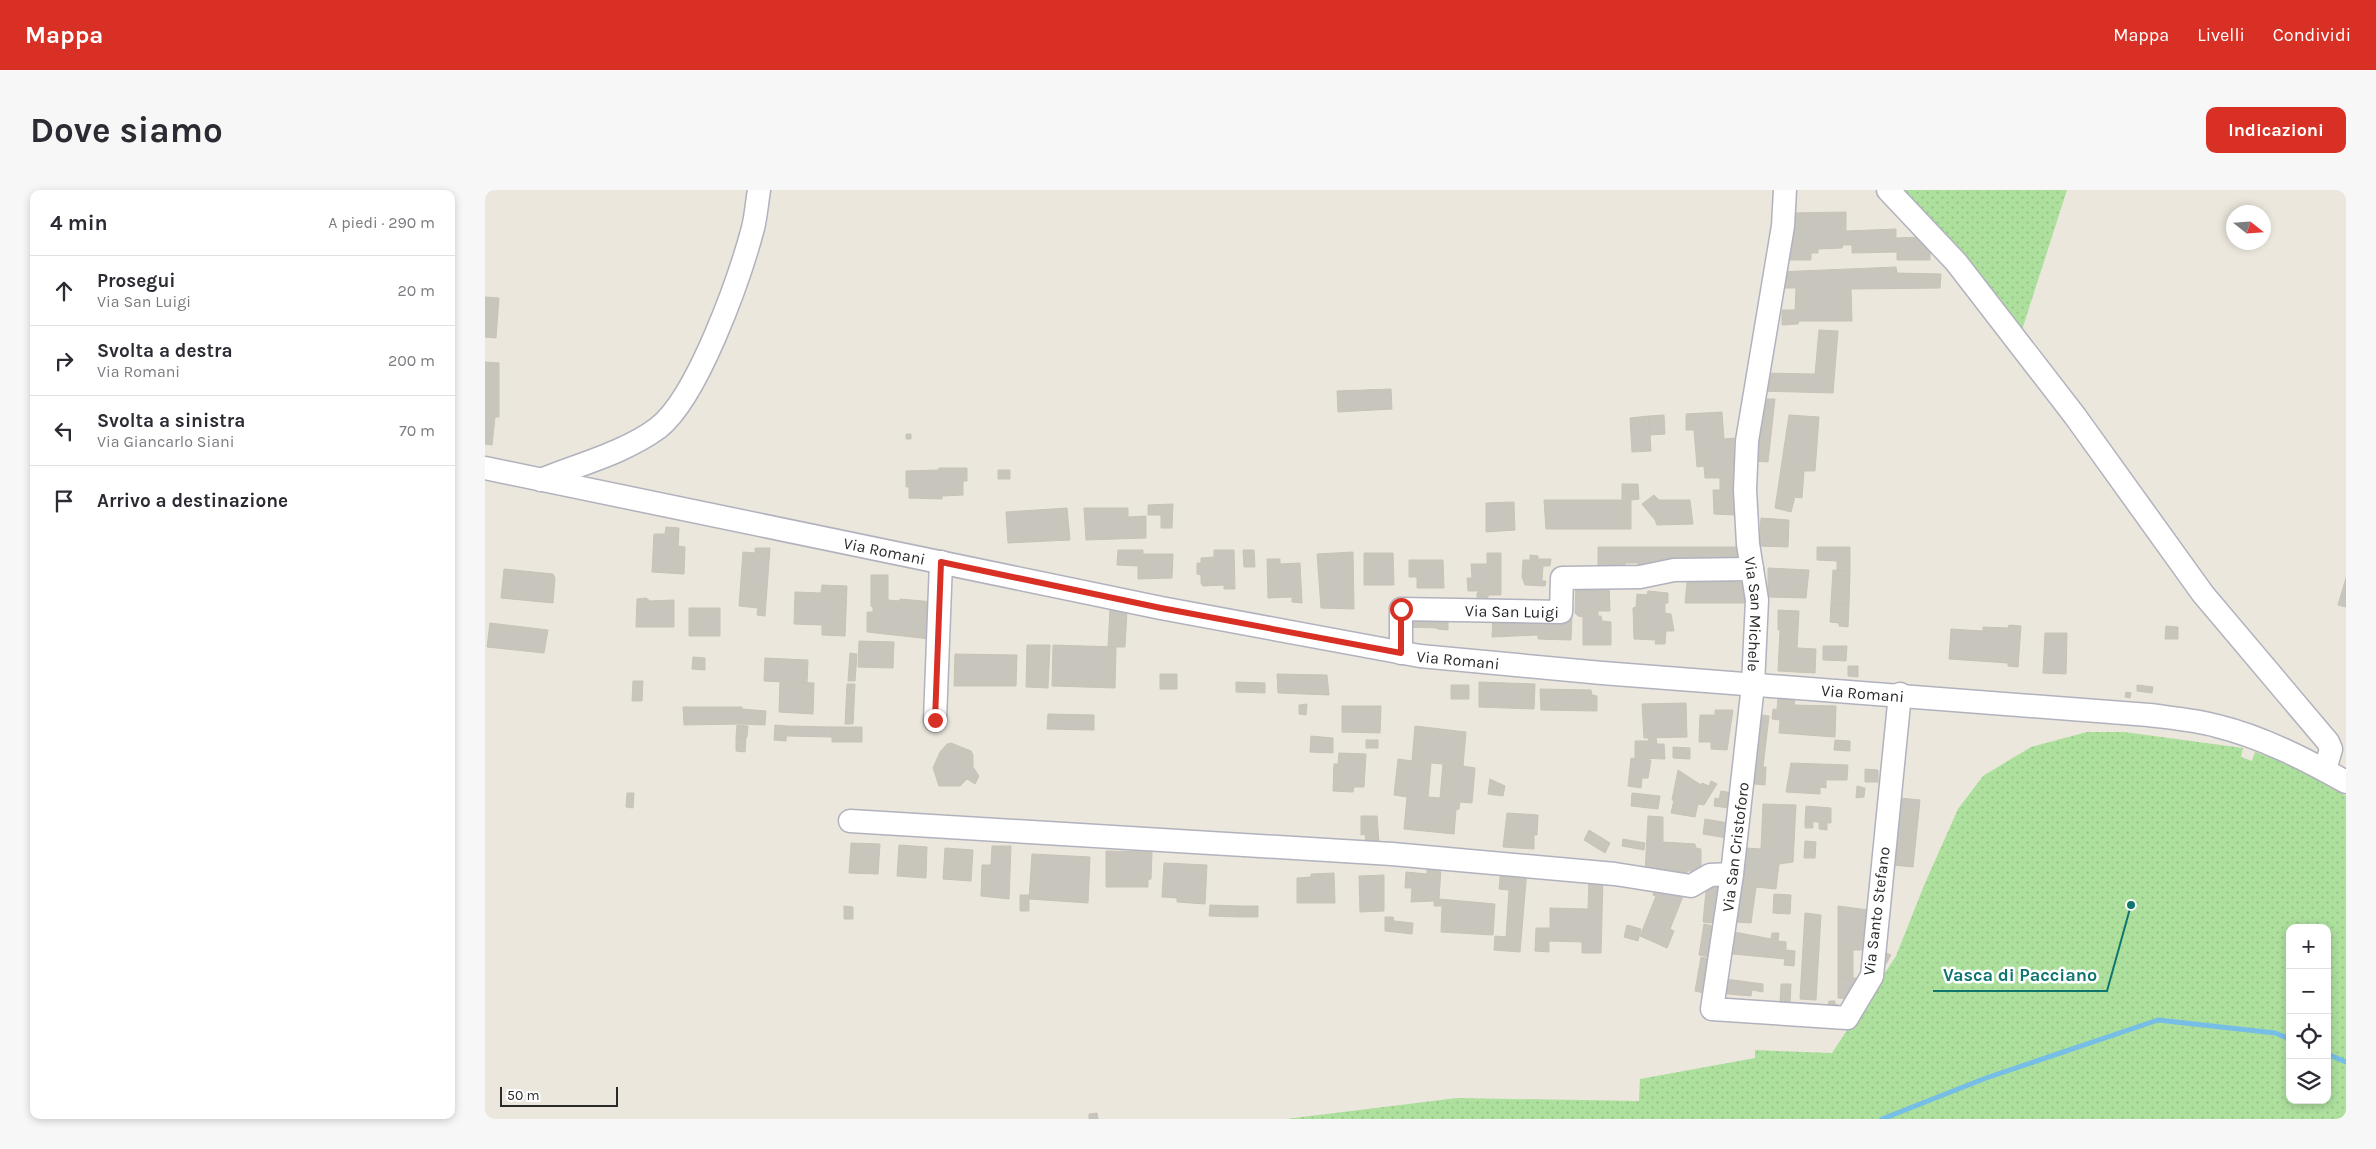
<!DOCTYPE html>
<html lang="it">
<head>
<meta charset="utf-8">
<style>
	body { margin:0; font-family:Karla,sans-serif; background:#f7f7f7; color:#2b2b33 }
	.controls { position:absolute; right:15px; bottom:15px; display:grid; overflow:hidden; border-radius:10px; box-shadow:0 2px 8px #0003 }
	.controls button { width:45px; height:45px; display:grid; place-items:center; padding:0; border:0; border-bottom:1px solid #e1e1e2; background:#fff; color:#2b2b33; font:25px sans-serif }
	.compass { position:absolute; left:1741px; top:15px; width:45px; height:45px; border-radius:50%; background:#fff; box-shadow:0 2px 8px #0003; rotate:107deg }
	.scale { position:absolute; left:15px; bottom:12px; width:118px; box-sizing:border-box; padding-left:5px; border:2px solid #2a2a2a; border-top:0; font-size:14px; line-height:18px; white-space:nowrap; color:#2a2a2a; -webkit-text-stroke:4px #fff; paint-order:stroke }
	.stop { position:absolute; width:15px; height:15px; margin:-11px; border:4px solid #d93025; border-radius:50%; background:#fff }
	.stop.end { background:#d93025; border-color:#fff; box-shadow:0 1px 5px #0008 }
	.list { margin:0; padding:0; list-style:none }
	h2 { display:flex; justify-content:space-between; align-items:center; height:65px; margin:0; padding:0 20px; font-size:21px }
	h2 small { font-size:16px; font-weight:400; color:#7c7c81 }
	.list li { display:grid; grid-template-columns:32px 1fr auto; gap:15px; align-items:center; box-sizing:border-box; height:70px; padding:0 20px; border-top:1px solid #e1e1e2 }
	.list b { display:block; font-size:19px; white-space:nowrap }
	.list p { margin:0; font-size:16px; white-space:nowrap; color:#7c7c81 }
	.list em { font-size:16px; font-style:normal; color:#7c7c81 }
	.icon { flex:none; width:28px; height:28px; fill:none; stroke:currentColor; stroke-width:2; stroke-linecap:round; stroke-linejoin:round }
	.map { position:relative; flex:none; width:1861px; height:929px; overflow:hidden; border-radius:10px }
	header { display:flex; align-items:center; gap:30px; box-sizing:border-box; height:70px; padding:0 25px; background:#d93025; color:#fff }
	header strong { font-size:24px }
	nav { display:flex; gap:28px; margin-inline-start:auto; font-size:18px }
	.intro { display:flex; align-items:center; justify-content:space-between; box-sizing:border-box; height:120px; padding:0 30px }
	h1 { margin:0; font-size:35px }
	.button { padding:12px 22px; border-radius:10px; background:#d93025; color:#fff; font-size:18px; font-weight:700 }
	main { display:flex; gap:30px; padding:0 30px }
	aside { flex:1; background:#fff; border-radius:10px; box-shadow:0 2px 8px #0003 }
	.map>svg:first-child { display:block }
	.grass { fill:url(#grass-dots); fill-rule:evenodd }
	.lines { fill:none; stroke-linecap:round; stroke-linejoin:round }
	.stream { stroke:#77bee7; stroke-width:5 }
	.building { fill:#c7c5bc; stroke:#c7c3b7; fill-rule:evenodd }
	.minor-casing { stroke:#b1b2bd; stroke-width:25 }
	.minor { stroke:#fff; stroke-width:22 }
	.route { stroke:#d93025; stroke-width:6 }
	.labels { text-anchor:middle; stroke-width:5; stroke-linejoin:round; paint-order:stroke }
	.street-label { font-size:16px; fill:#2a2a2a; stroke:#fff }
	.leader { fill:none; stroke:#0f766e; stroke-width:2 }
	.callout-dot { fill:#0f766e; stroke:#fff; stroke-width:2 }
	.callout-label { font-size:18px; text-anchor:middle; font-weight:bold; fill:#0f766e; stroke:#fff; stroke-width:5; stroke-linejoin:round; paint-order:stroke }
</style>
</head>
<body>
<header>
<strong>Mappa</strong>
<nav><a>Mappa</a><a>Livelli</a><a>Condividi</a></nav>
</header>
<div class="intro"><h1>Dove siamo</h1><a class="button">Indicazioni</a></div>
<main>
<aside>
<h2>4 min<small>A piedi · 290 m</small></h2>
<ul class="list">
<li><svg class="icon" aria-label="ahead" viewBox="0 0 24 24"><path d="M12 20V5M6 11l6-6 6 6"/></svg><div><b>Prosegui</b><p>Via San Luigi</p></div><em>20 m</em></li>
<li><svg class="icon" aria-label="right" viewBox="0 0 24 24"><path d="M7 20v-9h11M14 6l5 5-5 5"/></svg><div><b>Svolta a destra</b><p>Via Romani</p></div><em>200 m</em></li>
<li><svg class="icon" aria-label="left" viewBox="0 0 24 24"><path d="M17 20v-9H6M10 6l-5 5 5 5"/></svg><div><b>Svolta a sinistra</b><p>Via Giancarlo Siani</p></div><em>70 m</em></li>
<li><svg class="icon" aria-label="arrive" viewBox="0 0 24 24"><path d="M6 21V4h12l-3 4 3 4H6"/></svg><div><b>Arrivo a destinazione</b></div></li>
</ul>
</aside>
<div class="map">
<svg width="1861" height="929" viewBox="0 0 1861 929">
	<defs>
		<pattern id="grass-dots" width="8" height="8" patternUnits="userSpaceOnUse" patternTransform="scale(1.25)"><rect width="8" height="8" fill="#addf9d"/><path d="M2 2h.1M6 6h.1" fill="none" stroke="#95c087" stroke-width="1.8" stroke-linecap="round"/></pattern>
	</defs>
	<rect width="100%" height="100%" fill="#ebe7dd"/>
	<path class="grass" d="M1416,0H1582L1536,143Z
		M1602,542H1639L1758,558L1756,567L1767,571L1770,562L1804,574L1861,606V929H801L972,908L1154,911L1155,889L1270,868V860L1347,863L1411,766L1440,693L1473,619L1498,586L1546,557ZM1805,738H1842V910H1805Z"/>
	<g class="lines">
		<path class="stream" d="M1842,864L1861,872
			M1397,929L1501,888L1673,830L1790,843L1805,849"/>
	</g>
	<path class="building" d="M1361,22V41L1411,39V48L1438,47L1445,54V70H1412V62L1367,63V55H1358L1357,58L1333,59V63H1326V70H1303L1305,23Z
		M1411,77L1412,83L1456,84L1455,98L1366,99L1367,131H1314L1313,134L1297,135V120H1310L1311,98H1292V82Z
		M0,107L14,108L11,148L0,147Z
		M1334,140L1353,141L1348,203L1274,201L1276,183L1330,184Z
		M0,172L14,173V227H10L7,255L0,254Z
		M906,199L907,219L853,222L852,201Z
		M1273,209H1290L1283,272L1268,271Z
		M1237,222L1239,249L1249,248V325L1229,324L1228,300H1235V288H1220L1219,276L1212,277L1209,240H1201V224Z
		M1179,225L1180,244L1165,245L1164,226Z
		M1304,225L1334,227L1330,281H1319L1317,308L1310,307L1306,322L1290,318Z
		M1164,226L1166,261L1147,262L1145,228Z
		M421,244H426V249H421Z
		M454,278H482V291H478V305L457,306V309L424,308V297H421V281L454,280Z
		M513,280H525V289H513Z
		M1137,294H1153L1154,309L1146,310V339H1061L1059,310H1137Z
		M1169,305L1174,310H1205L1208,334L1172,335L1170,330L1157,314Z
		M1029,312L1030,340L1001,342V313Z
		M688,314L687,338H676V325H663V315Z
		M582,318L585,350L523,353L521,322Z
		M599,318H643V327L661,326V348L601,350Z
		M1276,328L1304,330L1303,357L1274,356Z
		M181,337L194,338L193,356L200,357L199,384L167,382L169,344H180Z
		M1113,357H1252V375H1153V373H1140V383H1113Z
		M1332,357H1365V381L1352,380V371L1332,370Z
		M270,358H285L280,426L272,425L273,418L254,416L258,362L270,363Z
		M633,360H658V364H688L687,388L653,389V376L632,375Z
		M729,360H749L750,399H739V395L718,396L716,393V385L712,384V373H716V368L729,367Z
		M758,360H769L770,377H759Z
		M868,362L869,419L836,418L832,364Z
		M879,363H908L909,395H879Z
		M1002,363H1016V405H1004L1001,410H992V403L995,401H983L982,388H987L986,374H1002Z
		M1045,365L1053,366V369H1066L1065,376H1058L1057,391H1061L1060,396L1040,395L1037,387L1038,370H1045Z
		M782,369H795V374L815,373L817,413L807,412V407L783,408Z
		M924,370H958L959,398H932V387H924Z
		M1283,378L1324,380L1321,408L1283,407Z
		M19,379L68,384L70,388L68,413L16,408Z
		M1348,380L1365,381L1364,414H1346Z
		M1233,382H1249V392H1262V413H1200L1203,383H1217V392H1232Z
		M386,385H403V410L415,411V409L449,412L445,449L382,442V422H388V418L386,416Z
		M1861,388V417L1853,415Z
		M337,395L362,396L360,446L337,445V435L309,434L310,402L336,403Z
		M1091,396H1124L1125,421H1113V426H1116L1117,431L1126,432V455H1098V427L1093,426L1090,423Z
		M1163,401L1183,403V413H1180V423L1186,424L1189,441H1181L1180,454H1170L1171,450L1149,449L1148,418L1151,417L1152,404L1162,405Z
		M161,408L165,411L189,410V437H151L152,409Z
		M1346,414H1364L1363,437L1354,436V433L1345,432Z
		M204,418H235V446H204Z
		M625,419L642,421L640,457H623Z
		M1293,420L1314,421L1312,458L1331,459L1330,483L1293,481L1295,440H1293Z
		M922,422L963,423V440L952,439V438L922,437Z
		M1008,424L1087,425L1086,450L1053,449V445L1007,447Z
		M5,433L63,440L59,463L2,457Z
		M1524,435L1536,436L1533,477L1523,476V473L1464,469L1466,439L1498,441V437L1523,438Z
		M1681,436L1693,437V449H1680Z
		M1560,443H1582L1581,484L1558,483Z
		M374,451L409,452L408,478L373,477Z
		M542,455H565L563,498L541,497Z
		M568,455L631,457L630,498L567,496Z
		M1338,456H1362L1361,471L1338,470Z
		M365,463L372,464L370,491H363Z
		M470,464L532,465L531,496H469Z
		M208,467L220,468V480L207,479Z
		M280,468L323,470L322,493L279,491Z
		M1363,476H1373V487L1363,486Z
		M675,484H692V499H675Z
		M792,484L842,485L844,505L793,503Z
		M148,491H158L157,511H147Z
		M295,491L329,493L328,524L294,522Z
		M751,492L780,493V503L751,502Z
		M994,492L1050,494L1049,519L994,517Z
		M362,494H370L369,514L361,513Z
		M966,495H984V509H966Z
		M1652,495L1668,497L1667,503L1652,501Z
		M1055,499L1106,500L1107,505L1112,506V521L1056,520Z
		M1641,502L1646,503L1645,508L1640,507Z
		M1293,507L1310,508L1309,515L1351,516L1350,547L1294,543L1295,530L1287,529L1288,519L1292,520Z
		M361,513L369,514L368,534H360Z
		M1201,513L1202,547L1159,548L1157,514Z
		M822,514L821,525L814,524V515Z
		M857,516H896L895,543L857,542Z
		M198,517H257L256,534L199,535Z
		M257,519L281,521L280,535L256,534Z
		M1230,520H1248L1242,560L1226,559V552H1214L1215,525H1230Z
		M563,524L609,525V540L562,539Z
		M1268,524L1284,526L1278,577H1281L1280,595L1260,593Z
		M252,535L263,536L262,547H251Z
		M290,535L302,536L301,551L289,550Z
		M302,536L347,537V547L302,546Z
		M930,536L981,542L978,576L990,578L987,613L975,612L974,619L971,620L969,644L919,639L922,607L909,605L913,569L927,571ZM946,573L958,574L955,608L943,607Z
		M347,537H377V552H347Z
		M826,546L848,548V563L825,562Z
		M251,547H261L260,562L251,561Z
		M1164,548H1171L1172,554H1179L1180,569L1150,568V551H1163Z
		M881,550H893V558H881Z
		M1350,550L1365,551V561L1349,560Z
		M466,553L486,561L488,565V577L494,586L490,594L482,589L475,596H454L448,578L455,562L462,554Z
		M1188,557L1205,558V569L1188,568Z
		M854,563L881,564L879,597H869L868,602L848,601L849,574H853Z
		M1146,568L1166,570L1163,588H1157L1156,598L1143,596Z
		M1306,573L1363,575L1362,590H1341V598L1335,597V604L1301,602Z
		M1380,579L1393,580V592H1380Z
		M1193,580L1216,595L1217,593L1224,596L1226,591L1232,594L1219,615L1213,614L1210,627L1186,623L1189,610H1187Z
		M1005,589L1020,596L1018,606L1003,604Z
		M1372,596L1380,598L1379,607L1371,608Z
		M1236,601L1253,604L1251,619L1229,616L1230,608L1234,609Z
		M142,603H149L148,618L141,617Z
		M1147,603L1175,606L1173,619L1146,616Z
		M1415,608L1435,610L1428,677L1408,675Z
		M1278,614L1311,615L1308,672L1294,674L1291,699L1271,697L1266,733L1251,732L1255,671L1260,669L1261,658L1276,659Z
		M1321,616L1346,618V633L1320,631Z
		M1022,623L1053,625L1052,645H1049V659L1018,657Z
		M876,626H892L894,654H881L880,644L876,645Z
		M1163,626L1178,627V652L1210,654L1211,658L1216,659V681H1202L1201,688L1160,684Z
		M1220,629L1249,634L1248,649L1218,644Z
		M1320,631H1328V638H1320Z
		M1334,632H1342V640L1334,639Z
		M1104,640L1125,653L1120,663L1099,650Z
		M1138,649L1160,653L1159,660L1137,656Z
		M1320,651L1331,652L1330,668H1319Z
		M366,653L395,654L393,684L364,683Z
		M414,655L442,657L441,688L412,686Z
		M507,656H526L524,709L496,706L497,675H506Z
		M460,658L488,660L486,691L458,689Z
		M621,661L667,662L666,689L663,690V697H621Z
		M547,664L605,667L603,713L544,709Z
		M679,673L722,675L720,714L692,712V708L677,707Z
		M942,677L956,678L954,709L1010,714L1008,745L956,742L957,716H949V711L926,712L927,698H920L921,682L942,684Z
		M1016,678L1042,680L1035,762L1009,760L1010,746L1021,747L1024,700L1014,699Z
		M849,683L850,713H812V688L826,687V684Z
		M899,685V721L875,722L874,686Z
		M1104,689H1118L1116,763H1097V752L1064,751V762L1050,761L1051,738H1065V718L1103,719Z
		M1222,691H1238L1235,734L1218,732Z
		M1171,693L1200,701L1185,739L1189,741L1182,758L1155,746L1171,706L1168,705Z
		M1289,704L1306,705L1305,724L1288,723Z
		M535,705H544V721H535Z
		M725,715L755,716V727L724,726Z
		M359,716L368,717V729H359Z
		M755,716H773V727H755Z
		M1353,716L1383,720V736H1379V760H1368V788H1353Z
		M1320,723L1336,725L1331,810L1315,809Z
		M900,727H908L909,731L928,733L927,744L900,741Z
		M1219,734L1234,737L1229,768L1214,765Z
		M1142,735L1156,739L1153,751L1139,747Z
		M1239,740L1286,749L1287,743H1294L1293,751L1301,752V760L1310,761L1309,776L1299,775L1300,769L1237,763Z
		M1397,761L1406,765L1401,774L1393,770Z
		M1216,767L1229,770L1223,804L1210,801Z
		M1233,788L1278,794V802L1267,800L1266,806L1232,803Z
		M1353,788H1372L1366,809L1353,808Z
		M1296,794H1306L1305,813H1295Z
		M1344,811H1350V814L1356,816L1354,821L1342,820Z
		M612,923L613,929H604V924Z"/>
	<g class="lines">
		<defs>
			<g id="minor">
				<path id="s1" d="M1300,0L1298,36L1262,251L1260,300L1263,354L1272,410L1268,495L1247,684L1227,819L1362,828L1387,786L1415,504"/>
				<path d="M1403,0L1471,72L1590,226L1718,404L1843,552L1846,559L1840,580"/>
				<path id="s2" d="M0,278L676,418L935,466L1117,483L1664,525C1686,528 1710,530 1732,536C1777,547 1820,569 1861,592"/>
				<path d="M56,290C95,274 139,263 173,238C213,207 255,87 268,38C271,26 272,12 274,0"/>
				<path id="s3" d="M916,463V419L1076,422L1077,388L1155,387L1189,380L1267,379"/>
				<path d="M450,530L456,372"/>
				<path d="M365,631L907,664L1130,684L1206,696L1225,685L1247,684"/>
			</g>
		</defs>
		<use href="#minor" class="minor-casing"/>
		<use href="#minor" class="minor"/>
	</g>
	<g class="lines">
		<path class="route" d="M450,530L456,372L676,418L916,463V419"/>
	</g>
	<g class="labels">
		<g class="street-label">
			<text dy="6" stroke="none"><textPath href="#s2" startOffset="408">Via Romani</textPath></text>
			<text dy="6" stroke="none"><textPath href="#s3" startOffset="155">Via San Luigi</textPath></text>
			<text dy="6" stroke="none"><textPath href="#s1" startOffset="428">Via San Michele</textPath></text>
			<text dy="6" stroke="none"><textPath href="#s2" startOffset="992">Via Romani</textPath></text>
			<text dy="6" stroke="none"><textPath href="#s2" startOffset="1398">Via Romani</textPath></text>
			<text transform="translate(1250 657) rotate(-83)" y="6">Via San Cristoforo</text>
			<text transform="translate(1391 721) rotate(-83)" y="6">Via Santo Stefano</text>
		</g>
	</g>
	<path class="leader" d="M1646 715L1622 801H1448"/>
	<circle class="callout-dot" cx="1646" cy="715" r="5"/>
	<g class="callout-label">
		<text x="1535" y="791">Vasca di Pacciano</text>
	</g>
</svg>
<div class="controls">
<button>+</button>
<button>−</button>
<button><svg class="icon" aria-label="locate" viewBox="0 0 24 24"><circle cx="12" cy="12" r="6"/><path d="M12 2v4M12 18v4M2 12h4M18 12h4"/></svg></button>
<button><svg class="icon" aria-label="layers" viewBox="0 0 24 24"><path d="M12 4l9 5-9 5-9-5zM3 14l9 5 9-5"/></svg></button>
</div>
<svg class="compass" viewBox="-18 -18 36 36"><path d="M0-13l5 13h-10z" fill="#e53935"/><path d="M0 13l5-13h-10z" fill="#7c7c81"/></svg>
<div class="scale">50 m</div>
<div class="stop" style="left:916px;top:419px"></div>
<div class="stop end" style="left:450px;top:530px"></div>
</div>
</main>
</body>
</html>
